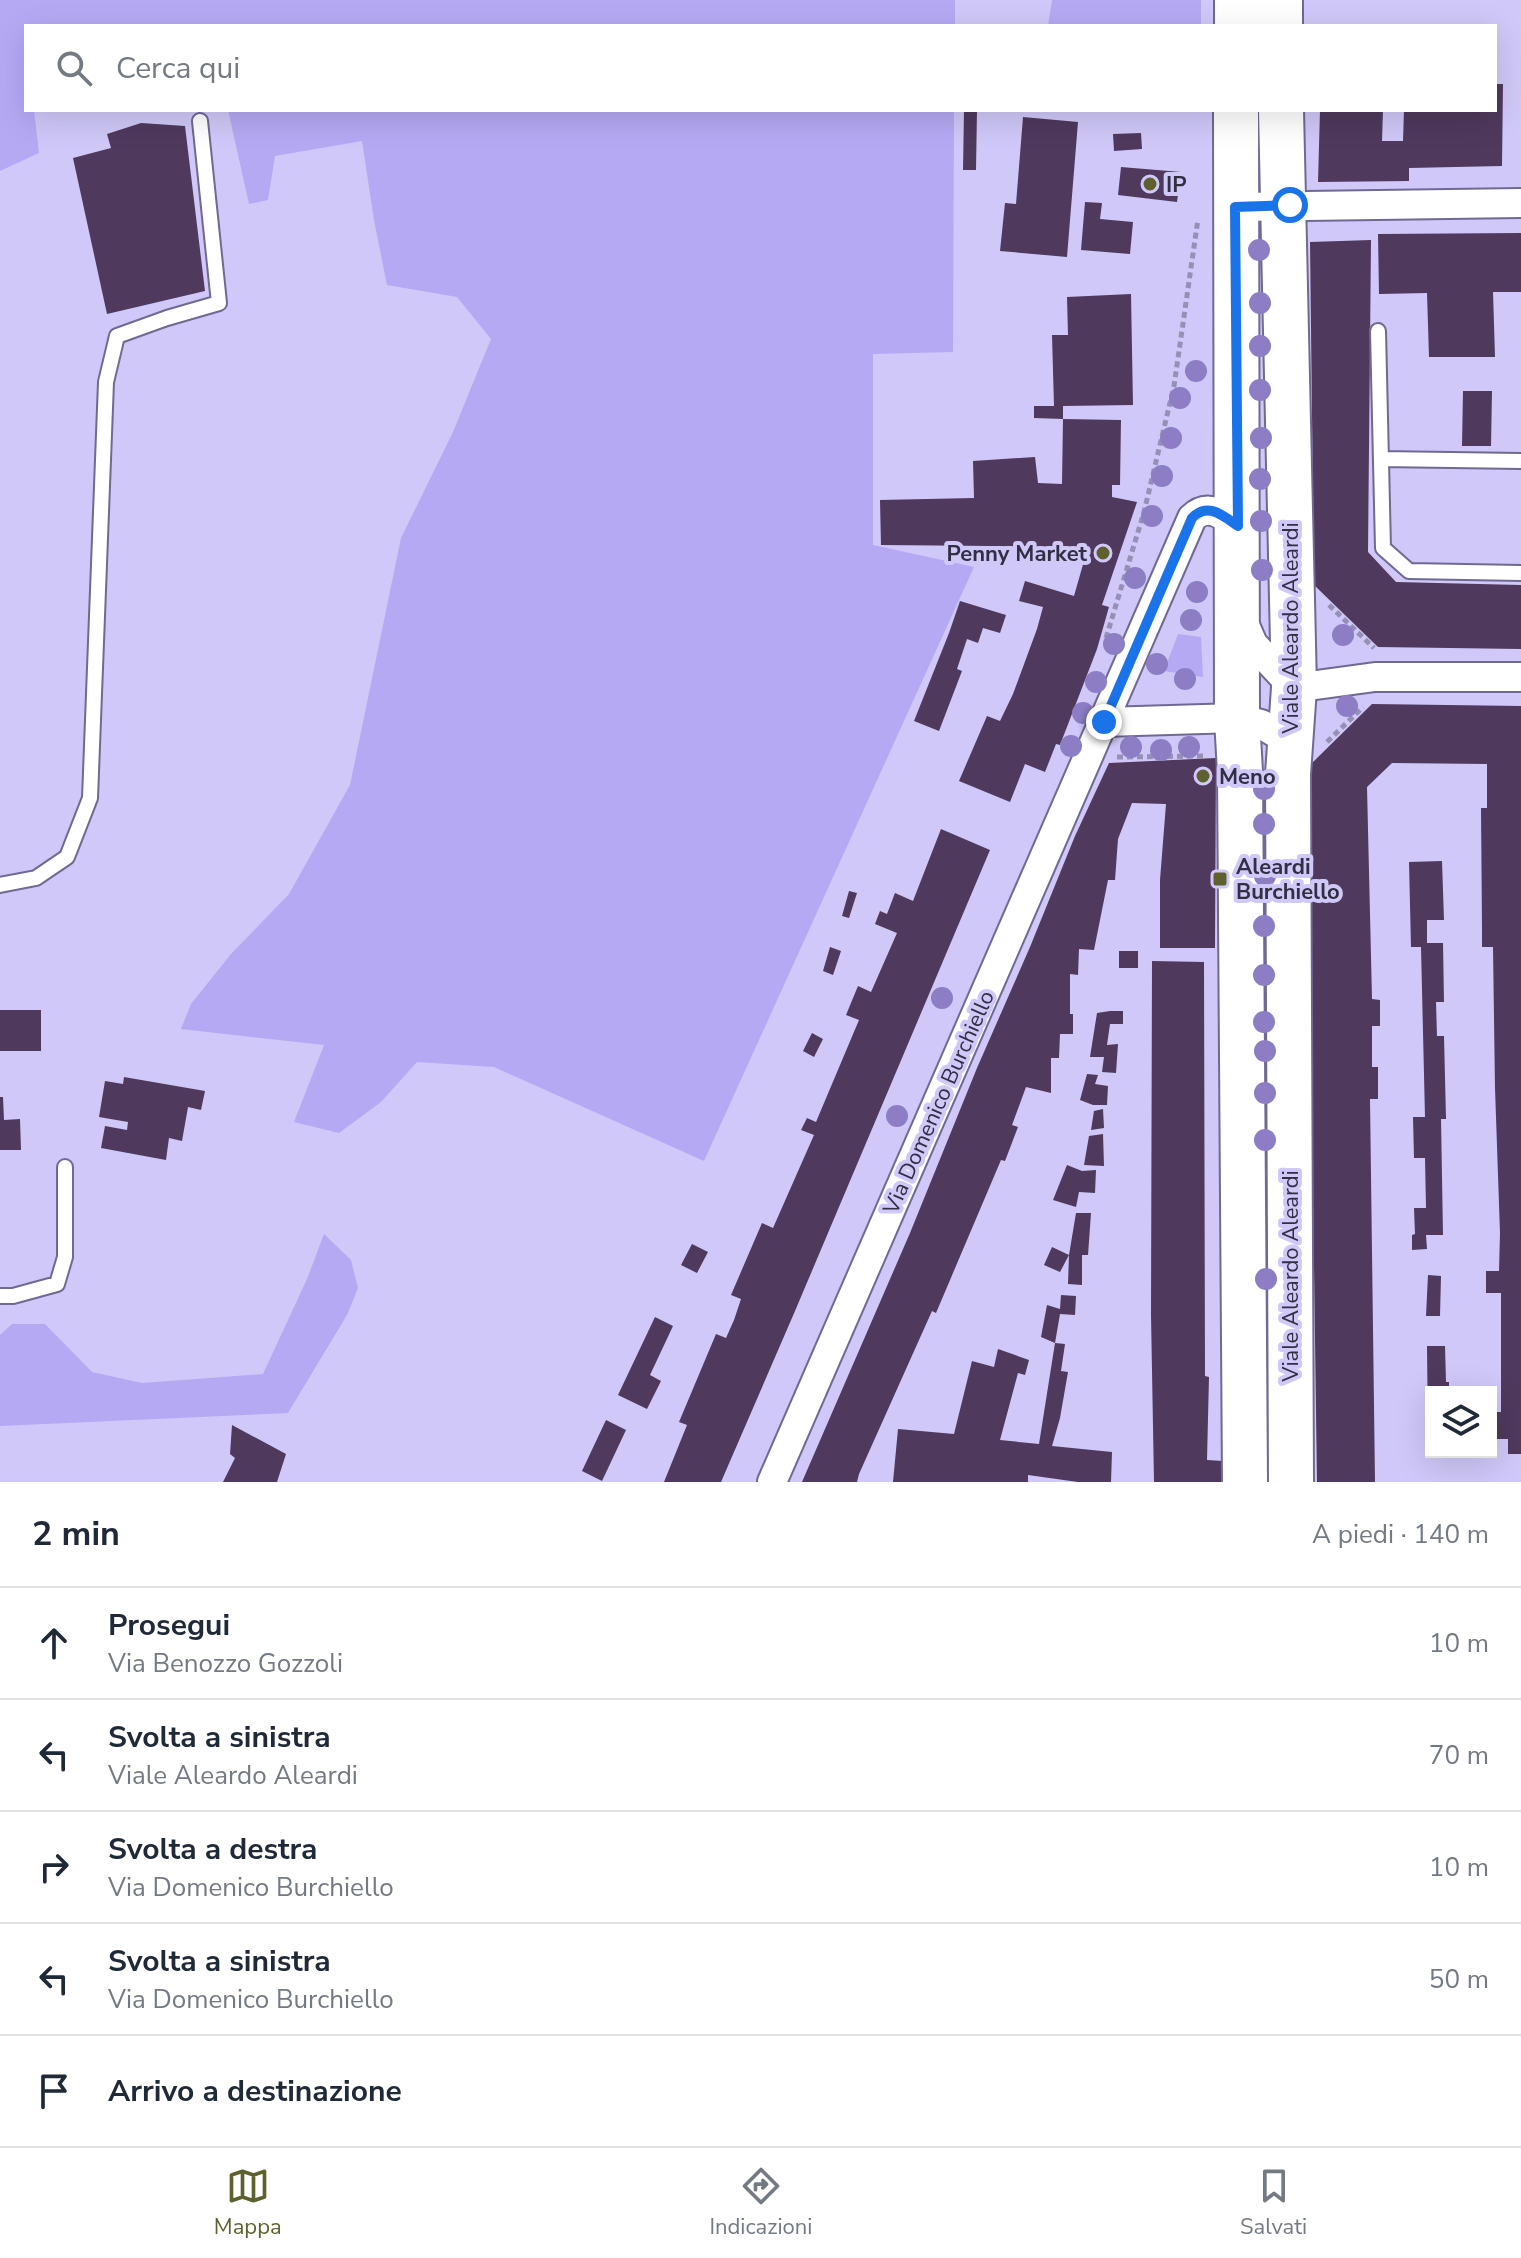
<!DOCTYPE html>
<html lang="it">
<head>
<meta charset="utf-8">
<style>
	body { margin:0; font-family:"Nunito Sans",sans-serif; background:#f2f2f3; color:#1f2937 }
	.controls { position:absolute; right:24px; bottom:24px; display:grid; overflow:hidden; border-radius:0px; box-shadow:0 8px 32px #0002 }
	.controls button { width:72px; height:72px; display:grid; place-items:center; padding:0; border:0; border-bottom:2px solid #e0e1e3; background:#fff; color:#1f2937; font:40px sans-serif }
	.stop { position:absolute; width:24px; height:24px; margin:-18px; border:6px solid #1a73e8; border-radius:50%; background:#fff }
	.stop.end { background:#1a73e8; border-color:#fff; box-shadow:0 2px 8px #0008 }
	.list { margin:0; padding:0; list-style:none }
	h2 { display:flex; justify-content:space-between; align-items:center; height:104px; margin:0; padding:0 32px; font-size:34px }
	h2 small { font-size:26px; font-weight:400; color:#747a83 }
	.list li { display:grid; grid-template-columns:52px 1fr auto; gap:24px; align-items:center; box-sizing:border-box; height:112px; padding:0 32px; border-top:2px solid #e0e1e3 }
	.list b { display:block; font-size:30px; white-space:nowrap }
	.list p { margin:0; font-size:26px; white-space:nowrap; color:#747a83 }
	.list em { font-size:26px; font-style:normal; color:#747a83 }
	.icon { flex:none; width:44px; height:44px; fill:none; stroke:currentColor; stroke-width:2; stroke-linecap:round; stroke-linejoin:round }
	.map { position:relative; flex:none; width:1521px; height:1482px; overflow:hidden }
	.search { position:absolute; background:#fff; box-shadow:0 8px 32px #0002; left:24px; right:24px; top:24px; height:88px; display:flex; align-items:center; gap:20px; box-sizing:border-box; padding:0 28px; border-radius:0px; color:#747a83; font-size:30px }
	.sheet { height:664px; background:#fff }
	nav { display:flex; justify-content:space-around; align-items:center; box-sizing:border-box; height:112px; border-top:2px solid #e0e1e3; background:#fff; font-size:22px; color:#747a83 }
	nav a { display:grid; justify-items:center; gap:4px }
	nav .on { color:#5e612e }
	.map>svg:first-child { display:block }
	.green { fill:#b5a9f4 }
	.building { fill:#4f395d }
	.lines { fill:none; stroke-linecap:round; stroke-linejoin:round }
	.lane-casing { stroke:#6f6993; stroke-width:18 }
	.street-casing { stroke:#6f6993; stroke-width:32 }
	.primary-casing { stroke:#6f6993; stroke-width:48 }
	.path { stroke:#9690b6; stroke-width:5; stroke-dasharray:6 4; stroke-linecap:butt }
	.lane { stroke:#fff; stroke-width:14 }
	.street { stroke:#fff; stroke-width:28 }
	.primary { stroke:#fff; stroke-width:44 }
	.tree { fill:#8d7dc5 }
	.route { stroke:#1a73e8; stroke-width:10 }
	.poi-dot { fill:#5e612e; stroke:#cfc8f8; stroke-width:3 }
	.labels { text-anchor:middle; stroke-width:8; stroke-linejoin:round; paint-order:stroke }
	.poi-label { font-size:22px; font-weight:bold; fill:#322f42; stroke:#cfc8f8; text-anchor:start }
	.street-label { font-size:22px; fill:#322f42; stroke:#cfc8f8 }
</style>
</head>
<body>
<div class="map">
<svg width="1521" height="1482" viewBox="0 0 1521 1482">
	<rect width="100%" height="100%" fill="#cfc8f8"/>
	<path class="green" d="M0,0H955V26H26V110H34L39,153L0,171Z
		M1052,0H1201V26H1048Z
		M228,110H954L953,352L873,354V545L974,567L704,1161L494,1067L417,1062L381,1102L339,1133L294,1122L324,1045L181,1029L191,1004L231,954L289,894L350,785L401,538L453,432L491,339L457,297L387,285L374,220L362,141L275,156L268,200L249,204Z
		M1178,634L1201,637L1203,677L1164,671Z
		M324,1234L351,1260L358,1288L347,1315L288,1413L0,1426V1335L12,1324H45L92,1372L142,1383L263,1374L307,1279Z"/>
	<path class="building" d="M1495,84H1503L1502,166L1409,168V181L1318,182L1320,110H1383L1382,141H1403L1404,110H1495Z
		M964,110H977L976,170H963Z
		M1023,117L1078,122L1067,257L1000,251L1005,203L1016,204Z
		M141,123L185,126L205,291L107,314L73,158L111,148L107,134Z
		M1141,133L1142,149L1114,151L1113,134Z
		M1121,167L1181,172L1177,202L1118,195Z
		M1085,202L1102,203L1100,219L1133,222L1130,254L1081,250Z
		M1521,233V292H1493L1495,357H1429L1427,293L1379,294L1378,234Z
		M1371,240L1368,552L1396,582L1521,585V649L1378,647L1314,585L1310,242Z
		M1131,294L1133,405L1063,406V419L1034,418V406H1054L1052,335H1068L1067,297Z
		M1463,391H1492L1491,446H1462Z
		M1063,419L1121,420L1120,485H1112V497L1137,502L1102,605L1109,607L1097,649L1060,745L1056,744L1045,772L1025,764L1010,802L959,781L987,716L1000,721L1013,694L1037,629L1043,607L1019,601L1025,581L1074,596L1088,547L881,545L880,500L974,498L973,461L1035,457L1038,483L1062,484Z
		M960,601L1006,615L1000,633L983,628L978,643L967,639L957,669L962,671L939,731L914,721L949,633Z
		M1372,704L1521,706V1454H1508V1439H1491V1412H1501V1293H1486V1271H1499L1500,1233L1495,1088L1493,947H1482V928L1481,808H1487V764L1392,763L1367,787L1372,999L1380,1000V1026H1372V1067H1378V1099H1370L1375,1482H1317L1312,1124V763Z
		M1216,758L1215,948H1160V880L1166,804L1132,803L1118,839L1115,880H1108L1094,950L1079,949L1078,975L1070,974V1014H1073V1034H1060L1059,1058H1051V1093L1026,1087L1012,1125L1018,1127L1005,1161L1001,1160L936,1313L932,1311L859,1474L857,1482H802L910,1233L977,1068L1030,947L1075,836L1109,763Z
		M941,829L990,850L795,1311L721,1482H664L687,1425L679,1422L716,1334L726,1338L734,1320L741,1299L731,1295L762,1223L773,1228L814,1135L801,1130L807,1118L816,1122L859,1020L846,1015L858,986L871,992L897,933L875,924L880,911L887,914L895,893L913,901Z
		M1442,861L1444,920H1427V943H1443L1444,1002H1436L1437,1036H1444L1446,1119H1441L1443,1235H1426L1427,1249L1412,1250V1235L1415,1234L1414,1208H1426L1425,1158H1414L1413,1117H1425L1421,947H1411L1409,862Z
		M849,891L857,893L849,918L842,916Z
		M830,947L841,951L833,975L823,971Z
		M1119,951H1138V968H1119Z
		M1152,961L1204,962L1205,1376L1209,1377L1207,1460L1223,1461V1482H1154L1151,1315Z
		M0,1010H41V1051H0Z
		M1110,1011H1123V1024H1110L1107,1045L1118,1044L1116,1073L1102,1072L1104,1057H1090L1097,1013Z
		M812,1033L823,1039L814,1057L803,1051Z
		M1087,1074L1098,1075L1095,1084L1108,1086L1107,1105H1093L1080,1100Z
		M124,1077L205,1091L201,1110L188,1107L182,1141L169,1138L166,1160L101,1148L105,1126L127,1130L128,1122L99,1117L105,1081L123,1084Z
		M0,1097H3L4,1120L20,1119L21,1150H0Z
		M1103,1109L1104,1128L1091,1130L1094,1111Z
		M1103,1134L1104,1166L1084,1165L1089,1136Z
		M1067,1165L1082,1171L1096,1170L1095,1193L1079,1192L1076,1207L1053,1200Z
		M1076,1213H1091L1088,1255H1082V1285L1068,1284L1069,1255Z
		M692,1244L708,1252L697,1273L681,1265Z
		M1052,1247L1069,1255L1060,1272L1044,1265Z
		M1428,1275L1441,1276L1440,1316H1426Z
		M1061,1295L1076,1296L1075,1315L1060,1314L1055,1343L1041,1337L1047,1305L1060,1309Z
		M655,1317L673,1326L650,1375L661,1381L647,1409L618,1395Z
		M1055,1343L1065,1344L1061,1371L1068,1372L1060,1418L1052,1446L1112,1452L1111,1482H1078L1028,1475V1482H893L898,1429L954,1434L972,1361L994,1367L998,1349L1029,1360L1025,1375L1018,1373L1000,1440L1039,1444Z
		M1427,1346H1445L1446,1382H1449V1392H1431V1441H1428Z
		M606,1420L626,1430L602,1481L582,1471Z
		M232,1425L286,1454L277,1482H223L235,1458L230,1454Z"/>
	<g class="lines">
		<defs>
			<path id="lane" d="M1378,331L1383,548L1409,571L1521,573
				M1381,459L1521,461
				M0,885L36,878L67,857L90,798L106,382L117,336L167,318L219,303L200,121
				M0,1296H13L57,1284L65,1257V1167"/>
			<path id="street" d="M1235,207L1521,203
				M1241,616L1253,644L1294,688L1375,677H1521
				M1104,722L1237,718L1261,724L1290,742
				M772,1482L1192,518C1208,502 1223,515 1238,526"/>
			<path id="primary" d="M1280,0V26
				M1237,26V0
				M1236,110L1237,718L1240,772L1245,1482
				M1281,110L1294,688L1288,774L1291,1482"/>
		</defs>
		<use href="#lane" class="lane-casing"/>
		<use href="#street" class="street-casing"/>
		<use href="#primary" class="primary-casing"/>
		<path class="path" d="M1329,605L1374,648
			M1106,638L1144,512L1174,386L1198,219
			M1327,742L1363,707
			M1117,757L1203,756"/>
		<use href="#lane" class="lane"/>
		<use href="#street" class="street"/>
		<use href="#primary" class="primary"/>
	</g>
	<g class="tree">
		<circle cx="1259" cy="250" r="11"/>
		<circle cx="1260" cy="303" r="11"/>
		<circle cx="1260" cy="346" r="11"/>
		<circle cx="1196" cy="371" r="11"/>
		<circle cx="1260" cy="390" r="11"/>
		<circle cx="1180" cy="398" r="11"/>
		<circle cx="1171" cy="438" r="11"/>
		<circle cx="1261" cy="438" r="11"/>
		<circle cx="1162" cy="476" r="11"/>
		<circle cx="1260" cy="479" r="11"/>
		<circle cx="1152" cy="516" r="11"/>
		<circle cx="1261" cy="521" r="11"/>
		<circle cx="1262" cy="570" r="11"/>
		<circle cx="1135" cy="578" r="11"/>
		<circle cx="1197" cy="592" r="11"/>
		<circle cx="1191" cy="620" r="11"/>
		<circle cx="1343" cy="635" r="11"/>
		<circle cx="1114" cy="644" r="11"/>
		<circle cx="1157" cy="664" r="11"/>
		<circle cx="1185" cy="679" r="11"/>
		<circle cx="1096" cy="682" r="11"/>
		<circle cx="1347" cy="706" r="11"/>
		<circle cx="1083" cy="713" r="11"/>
		<circle cx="1071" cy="746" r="11"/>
		<circle cx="1131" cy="747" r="11"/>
		<circle cx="1189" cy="747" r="11"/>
		<circle cx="1161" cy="750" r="11"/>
		<circle cx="1264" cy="789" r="11"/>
		<circle cx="1264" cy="824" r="11"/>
		<circle cx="1265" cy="876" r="11"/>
		<circle cx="1264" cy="926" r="11"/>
		<circle cx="1264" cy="975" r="11"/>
		<circle cx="942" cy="998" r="11"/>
		<circle cx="1264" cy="1022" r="11"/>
		<circle cx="1265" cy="1051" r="11"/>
		<circle cx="1265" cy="1093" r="11"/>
		<circle cx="897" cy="1116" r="11"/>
		<circle cx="1265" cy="1140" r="11"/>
		<circle cx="1266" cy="1279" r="11"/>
	</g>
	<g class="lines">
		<path class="route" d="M1104,722L1192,518C1208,502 1222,515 1238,526L1235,207L1290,205"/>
	</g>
	<g class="poi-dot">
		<circle cx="1150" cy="184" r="8"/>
		<circle cx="1103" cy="553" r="8"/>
		<circle cx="1203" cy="776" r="8"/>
		<rect x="1212" y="871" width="16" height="16" rx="4"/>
	</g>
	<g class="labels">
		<g class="poi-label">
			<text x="1166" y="192">IP</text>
			<text x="1087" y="561" text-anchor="end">Penny Market</text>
			<text x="1219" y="784">Meno</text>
			<text x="1236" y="874">Aleardi<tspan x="1236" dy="25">Burchiello</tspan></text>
		</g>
		<g class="street-label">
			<text transform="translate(1290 628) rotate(-90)" y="8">Viale Aleardo Aleardi</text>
			<text transform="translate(938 1102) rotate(-66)" y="8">Via Domenico Burchiello</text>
			<text transform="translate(1290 1276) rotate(-90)" y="8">Viale Aleardo Aleardi</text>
		</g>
	</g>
</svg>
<div class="controls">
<button><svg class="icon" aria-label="layers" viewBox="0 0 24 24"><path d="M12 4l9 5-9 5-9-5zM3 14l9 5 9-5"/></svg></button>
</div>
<div class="stop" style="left:1290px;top:205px"></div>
<div class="stop end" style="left:1104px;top:722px"></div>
<div class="search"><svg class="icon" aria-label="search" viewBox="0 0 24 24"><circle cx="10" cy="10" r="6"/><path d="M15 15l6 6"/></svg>Cerca qui</div>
</div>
<section class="sheet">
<h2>2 min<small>A piedi · 140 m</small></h2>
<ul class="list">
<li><svg class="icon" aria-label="ahead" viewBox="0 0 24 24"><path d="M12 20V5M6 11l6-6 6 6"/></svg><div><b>Prosegui</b><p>Via Benozzo Gozzoli</p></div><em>10 m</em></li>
<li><svg class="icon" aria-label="left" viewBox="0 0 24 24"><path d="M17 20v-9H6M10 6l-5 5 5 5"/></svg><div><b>Svolta a sinistra</b><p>Viale Aleardo Aleardi</p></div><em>70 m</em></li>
<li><svg class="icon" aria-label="right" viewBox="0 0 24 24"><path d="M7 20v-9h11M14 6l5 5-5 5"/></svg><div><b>Svolta a destra</b><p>Via Domenico Burchiello</p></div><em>10 m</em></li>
<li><svg class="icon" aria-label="left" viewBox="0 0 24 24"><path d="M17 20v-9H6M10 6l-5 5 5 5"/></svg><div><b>Svolta a sinistra</b><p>Via Domenico Burchiello</p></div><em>50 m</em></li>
<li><svg class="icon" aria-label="arrive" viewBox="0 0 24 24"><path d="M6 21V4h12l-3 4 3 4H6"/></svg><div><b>Arrivo a destinazione</b></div></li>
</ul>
</section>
<nav>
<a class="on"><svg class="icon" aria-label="map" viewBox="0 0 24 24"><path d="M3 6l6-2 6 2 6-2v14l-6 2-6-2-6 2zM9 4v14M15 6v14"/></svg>Mappa</a>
<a><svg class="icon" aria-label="directions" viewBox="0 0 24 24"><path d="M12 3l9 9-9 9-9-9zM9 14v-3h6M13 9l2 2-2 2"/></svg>Indicazioni</a>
<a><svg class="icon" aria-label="saved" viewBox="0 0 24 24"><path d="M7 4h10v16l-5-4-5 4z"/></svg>Salvati</a>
</nav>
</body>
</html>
